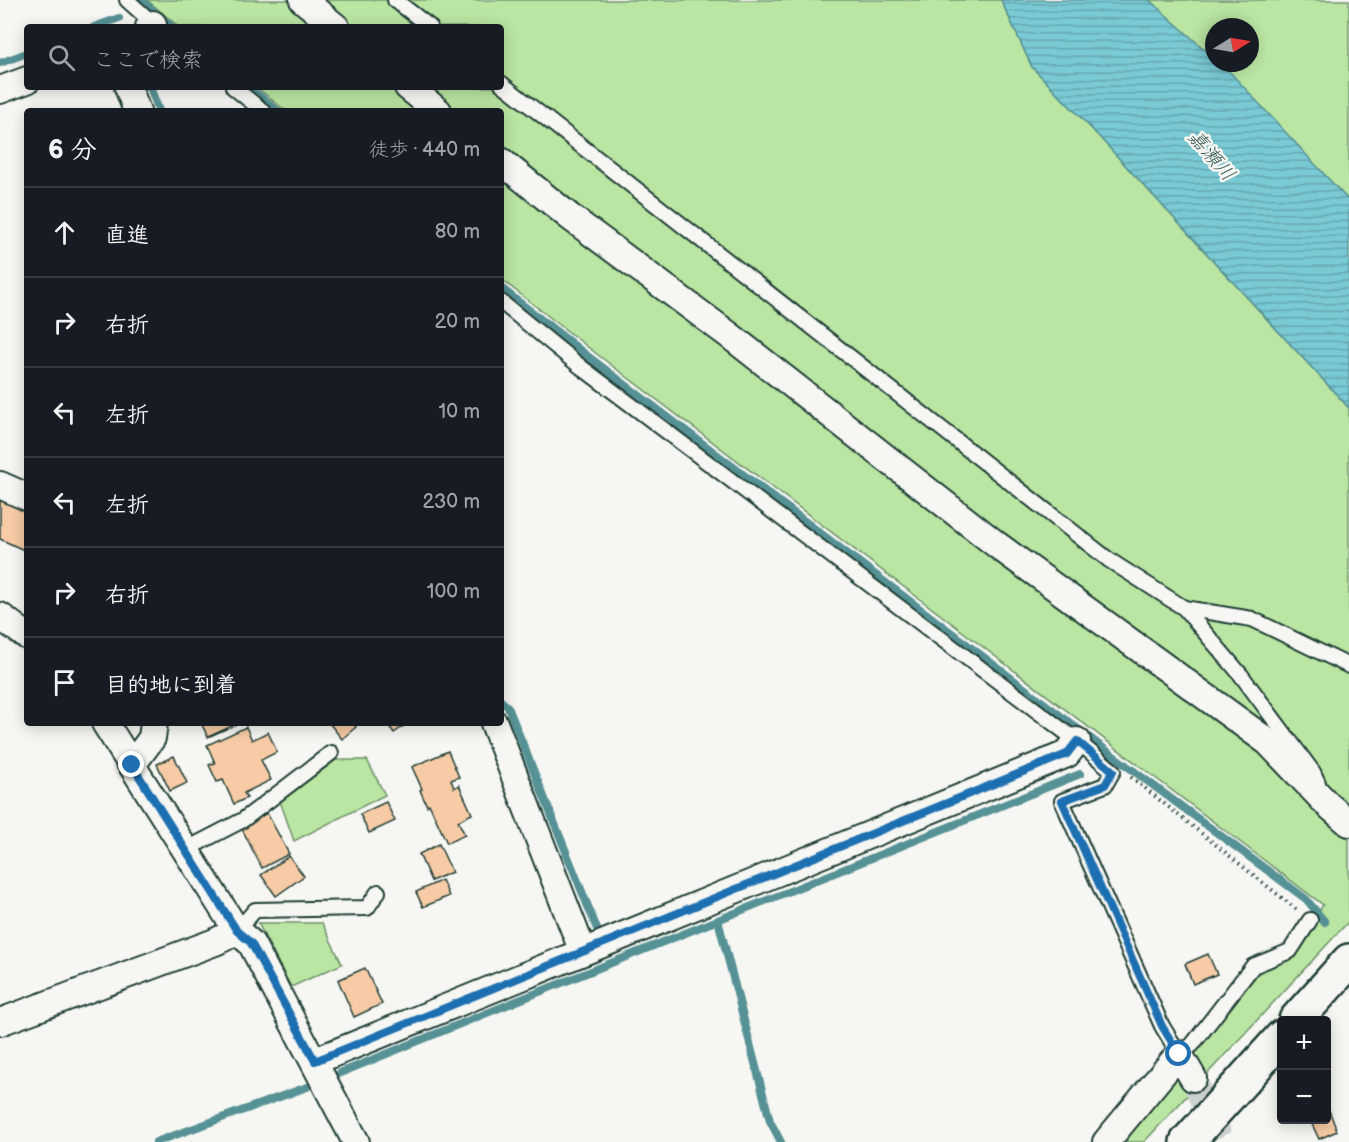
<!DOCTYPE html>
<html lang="ja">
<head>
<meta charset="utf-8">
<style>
	body { margin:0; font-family:"Balsamiq Sans","Klee One",sans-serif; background:#242831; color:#f1f3f6 }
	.controls { position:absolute; right:18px; bottom:18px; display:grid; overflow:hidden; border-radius:6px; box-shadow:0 3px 15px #0003 }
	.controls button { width:54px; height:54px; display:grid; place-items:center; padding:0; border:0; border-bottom:2px solid #363941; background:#171b24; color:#f1f3f6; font:30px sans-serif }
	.compass { position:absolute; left:1205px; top:18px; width:54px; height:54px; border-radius:50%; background:#171b24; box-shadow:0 3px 15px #0003; rotate:79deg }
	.stop { position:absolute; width:18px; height:18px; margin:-14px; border:4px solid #1f6fb2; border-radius:50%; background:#fff }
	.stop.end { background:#1f6fb2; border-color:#fff; box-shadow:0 2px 6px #0008 }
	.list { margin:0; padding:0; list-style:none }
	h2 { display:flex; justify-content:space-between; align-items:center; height:78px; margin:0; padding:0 24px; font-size:26px }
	h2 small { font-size:20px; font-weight:400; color:#9ea1a6 }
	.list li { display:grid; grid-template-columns:39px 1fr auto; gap:18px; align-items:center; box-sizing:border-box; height:90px; padding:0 24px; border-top:2px solid #363941 }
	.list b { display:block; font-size:22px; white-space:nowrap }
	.list em { font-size:20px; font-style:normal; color:#9ea1a6 }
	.icon { flex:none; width:33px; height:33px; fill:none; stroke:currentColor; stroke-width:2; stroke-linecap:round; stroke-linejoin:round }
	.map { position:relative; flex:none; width:1349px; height:1142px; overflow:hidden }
	.search { position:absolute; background:#171b24; box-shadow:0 3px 15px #0003; left:24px; top:24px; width:480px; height:66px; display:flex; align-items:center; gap:15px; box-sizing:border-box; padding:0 21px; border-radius:6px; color:#9ea1a6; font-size:22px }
	.panel { position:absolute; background:#171b24; box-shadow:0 3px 15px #0003; left:24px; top:108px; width:480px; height:618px; border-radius:6px }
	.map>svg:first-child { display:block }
	.green { fill:#bae5a2; stroke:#6c916b; stroke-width:1.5 }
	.water { fill:url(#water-rules); stroke:#569295; stroke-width:1.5 }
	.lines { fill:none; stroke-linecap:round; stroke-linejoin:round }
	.stream { stroke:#569295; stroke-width:8 }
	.building { fill:#f6cba5; stroke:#1f3d34; stroke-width:1.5 }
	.street-tunnel { stroke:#cbd1cc; stroke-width:26; stroke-dasharray:26 13; stroke-linecap:butt }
	.lane-casing { stroke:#1f3d34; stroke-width:18 }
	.street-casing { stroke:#1f3d34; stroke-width:30 }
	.secondary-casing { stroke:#1f3d34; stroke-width:38 }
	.path { stroke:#1f3d34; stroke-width:4; stroke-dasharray:1.5 4.5; stroke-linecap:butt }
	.lane { stroke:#f6f6f2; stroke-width:14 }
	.street { stroke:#f6f6f2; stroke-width:26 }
	.secondary { stroke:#f6f6f2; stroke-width:33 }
	.route { stroke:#1f6fb2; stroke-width:8 }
	.labels { text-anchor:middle; stroke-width:5; stroke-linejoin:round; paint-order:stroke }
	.water-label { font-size:20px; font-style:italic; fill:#315954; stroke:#f6f6f2 }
</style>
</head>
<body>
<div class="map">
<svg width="1349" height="1142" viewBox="0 0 1349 1142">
	<defs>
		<pattern id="water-rules" width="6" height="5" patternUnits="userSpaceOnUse" patternTransform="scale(1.5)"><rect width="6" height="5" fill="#7acad5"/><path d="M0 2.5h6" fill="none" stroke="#63a5ae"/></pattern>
	</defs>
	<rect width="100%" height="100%" fill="#f6f6f2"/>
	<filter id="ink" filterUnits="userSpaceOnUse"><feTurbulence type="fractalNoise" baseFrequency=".0167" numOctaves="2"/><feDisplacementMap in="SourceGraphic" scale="12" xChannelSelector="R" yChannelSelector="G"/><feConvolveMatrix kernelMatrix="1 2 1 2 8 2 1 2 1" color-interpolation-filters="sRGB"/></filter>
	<g filter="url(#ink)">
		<path class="green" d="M147,0H1001L1032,67L1091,128L1349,408V921L1144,1142H1119L1261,970L1290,954L1323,905L598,355L501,279V111H286L256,87H501V27H179Z
			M1149,0H1349V201L1220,63H1250V27H1214V58Z
			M336,760H367L385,795L294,841L280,801Z
			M258,923H322L342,964L291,987Z"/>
		<path class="water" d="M1001,0H1149L1214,58V63H1220L1228,70L1349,201V408L1091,128L1032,67Z"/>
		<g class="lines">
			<path class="stream" d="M141,0L172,27
				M94,27L119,18
				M0,63L27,53
				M150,87L159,111
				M248,87L278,111
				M501,288L590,358L1111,754L1306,899L1325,922
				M501,701L508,707L597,929
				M718,920L770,1121L781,1142
				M340,1073C586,972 833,874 1080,774
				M156,1142L307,1087"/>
		</g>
		<path class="building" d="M0,496L27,509L26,551L0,539Z
			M201,723H239L208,737Z
			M329,723H353L356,727L342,739Z
			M387,723H408L394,733Z
			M246,727L252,740L268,732L277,752L261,760L271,780L244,793L247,798L234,804L223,780L217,782L209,765L215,763L207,745Z
			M448,751L459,777L451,780L454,788L459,785L472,814L458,821L465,835L447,843L429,804L427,806L420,790L422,789L412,767Z
			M174,756L187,783L170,791L157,764Z
			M386,802L395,821L369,833L360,814Z
			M267,813L289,854L262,868L241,827Z
			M439,844L452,872L431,881L419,854Z
			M289,856L304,876L276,896L261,875Z
			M442,880L449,896L423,907L416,892Z
			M1208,954L1217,974L1193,984L1185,964Z
			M365,968L382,1004L354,1017L338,980Z
			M1327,1105L1337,1131L1319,1139L1310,1120H1326Z"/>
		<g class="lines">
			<path class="street-tunnel" d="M1193,1078L1222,1142"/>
			<defs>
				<path id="lane" d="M127,0L156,26
					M395,0L430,27
					M501,83L1109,560L1184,608L1241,675L1313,772L1318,783
					M233,87L263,111
					M501,302L581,367L1077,741L1113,771L1105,785L1062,801L1162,1026L1179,1054L1192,1045L1253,966L1290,951L1310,920
					M1184,608L1252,619L1349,666
					M185,850L243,820L331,753
					M237,931L255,910L367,908L378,892"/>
				<path id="street" d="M303,0L336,27
					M149,27L153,24
					M128,87L137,111
					M408,87L438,111
					M0,90L27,80
					M501,161L570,217L729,335L997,545L1268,742L1327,804L1349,823
					M0,485L27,497
					M0,616L27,636
					M105,723L237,931L251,943L356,1142
					M132,765L152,738L154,723
					M583,952L1067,754L1077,741
					M0,1022L215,942L237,931
					M315,1061L583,952L494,723
					M1106,1142L1179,1054L1193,1078"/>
				<path id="secondary" d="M1296,1020L1349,961
					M1187,1142L1282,1037"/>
			</defs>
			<use href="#lane" class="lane-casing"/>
			<use href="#street" class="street-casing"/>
			<use href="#secondary" class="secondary-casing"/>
			<path class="path" d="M1131,777L1296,909"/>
			<use href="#lane" class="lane"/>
			<use href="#street" class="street"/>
			<use href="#secondary" class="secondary"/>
		</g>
	</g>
	<g class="lines" filter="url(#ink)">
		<path class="route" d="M132,765L237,931L251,943L315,1061L1067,754L1077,741L1113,771L1105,785L1062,801L1162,1026L1179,1054"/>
	</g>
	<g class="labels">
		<g class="water-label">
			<text transform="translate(1212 155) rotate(49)" y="7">嘉瀬川</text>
		</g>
	</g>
</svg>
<div class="controls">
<button>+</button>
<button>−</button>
</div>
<svg class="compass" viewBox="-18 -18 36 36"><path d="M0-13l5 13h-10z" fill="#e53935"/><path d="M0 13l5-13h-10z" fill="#9ea1a6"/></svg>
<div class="stop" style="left:1179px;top:1054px"></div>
<div class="stop end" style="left:132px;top:765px"></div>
<div class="search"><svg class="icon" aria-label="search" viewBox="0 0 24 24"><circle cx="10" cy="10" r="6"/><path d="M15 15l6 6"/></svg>ここで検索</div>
<section class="panel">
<h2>6 分<small>徒歩 · 440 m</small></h2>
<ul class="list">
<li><svg class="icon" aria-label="ahead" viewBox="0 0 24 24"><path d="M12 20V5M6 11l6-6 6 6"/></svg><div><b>直進</b></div><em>80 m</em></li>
<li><svg class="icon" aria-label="right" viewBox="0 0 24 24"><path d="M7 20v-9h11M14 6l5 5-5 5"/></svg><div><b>右折</b></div><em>20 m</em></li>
<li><svg class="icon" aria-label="left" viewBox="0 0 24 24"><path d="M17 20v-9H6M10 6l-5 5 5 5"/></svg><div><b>左折</b></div><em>10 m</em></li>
<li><svg class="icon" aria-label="left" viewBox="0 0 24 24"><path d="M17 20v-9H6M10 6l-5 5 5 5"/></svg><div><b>左折</b></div><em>230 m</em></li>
<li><svg class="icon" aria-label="right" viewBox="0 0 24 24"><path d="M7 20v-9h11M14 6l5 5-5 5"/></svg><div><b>右折</b></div><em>100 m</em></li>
<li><svg class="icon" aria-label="arrive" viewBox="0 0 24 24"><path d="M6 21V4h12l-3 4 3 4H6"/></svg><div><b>目的地に到着</b></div></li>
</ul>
</section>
</div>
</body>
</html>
